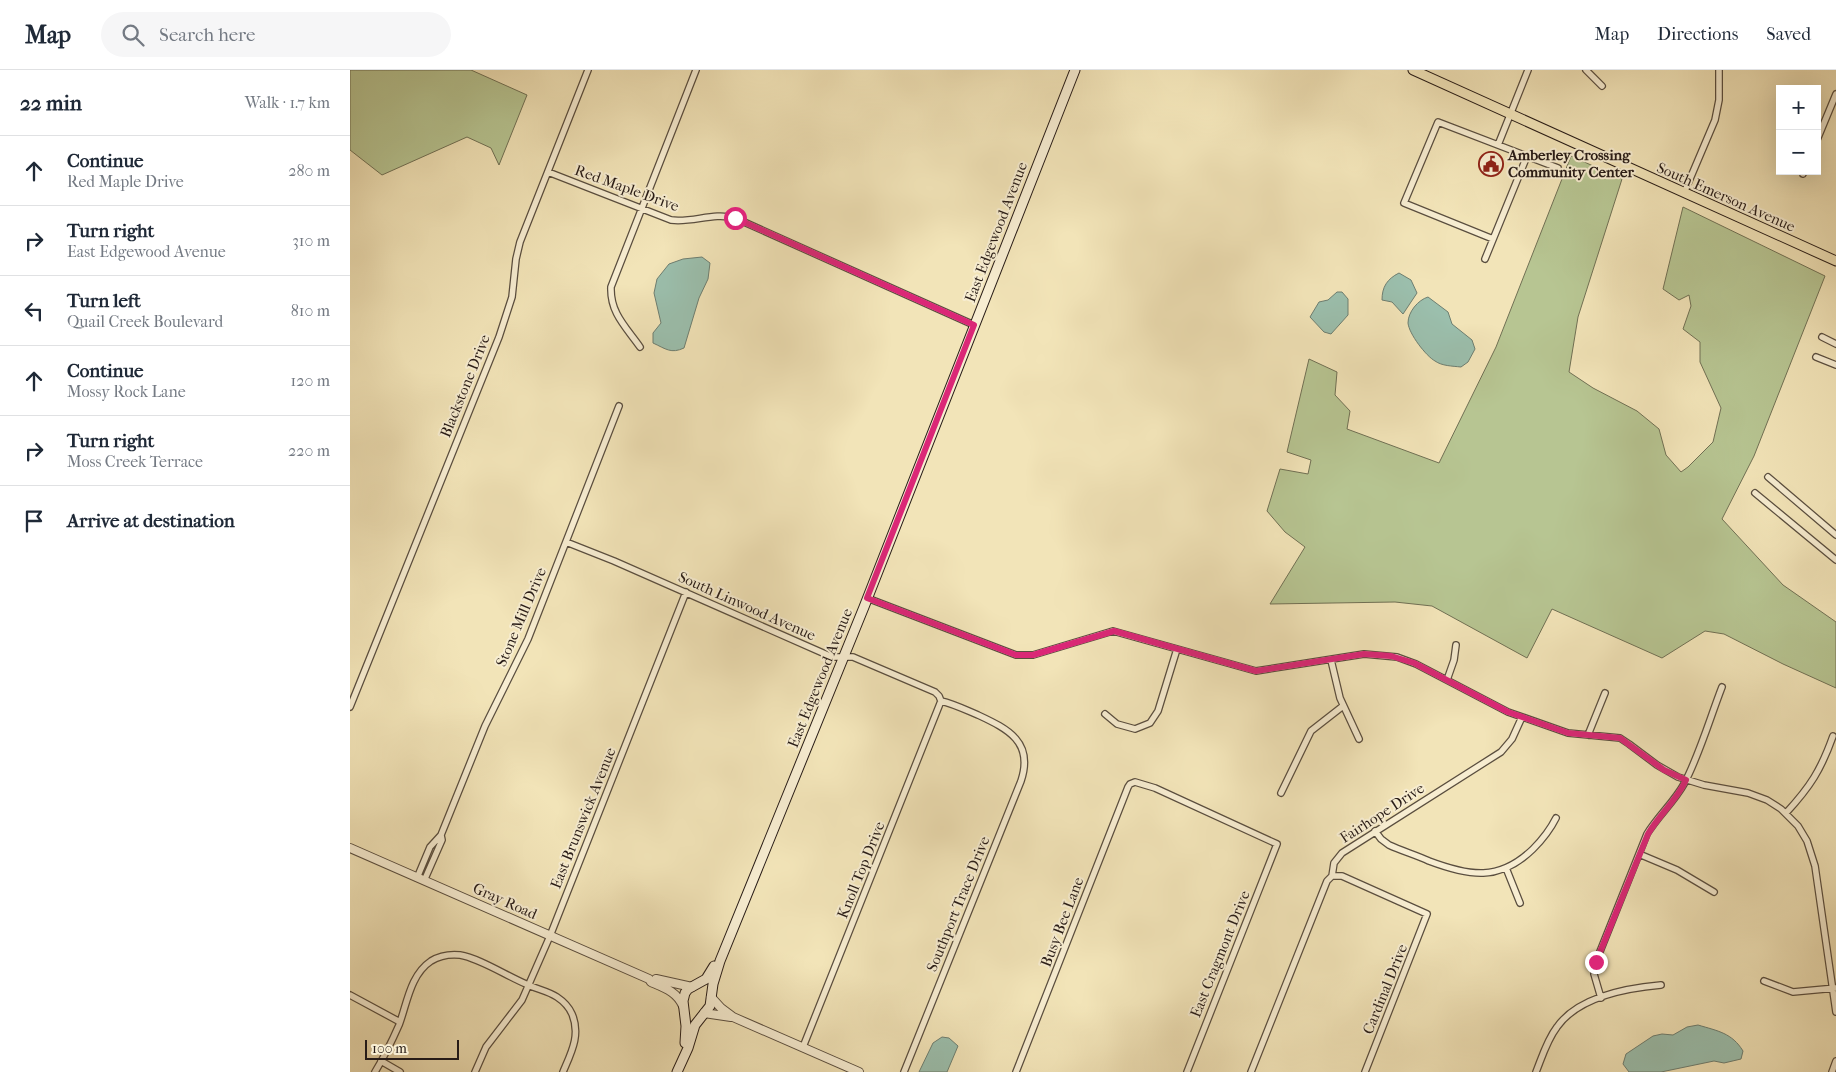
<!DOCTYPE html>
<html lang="en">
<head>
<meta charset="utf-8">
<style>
	body { margin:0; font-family:"IM FELL French Canon",serif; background:#f6f6f7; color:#1f2937 }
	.controls { position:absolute; right:15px; top:15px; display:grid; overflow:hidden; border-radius:0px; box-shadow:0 5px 20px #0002 }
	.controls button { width:45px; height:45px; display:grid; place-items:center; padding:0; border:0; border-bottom:1px solid #e0e1e3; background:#fff; color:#1f2937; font:25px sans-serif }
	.scale { position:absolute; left:15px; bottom:12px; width:94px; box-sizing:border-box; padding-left:5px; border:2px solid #281c17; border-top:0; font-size:14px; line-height:18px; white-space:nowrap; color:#281c17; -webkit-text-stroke:4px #f7edd1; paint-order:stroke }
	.stop { position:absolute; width:15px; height:15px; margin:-11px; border:4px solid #db2777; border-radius:50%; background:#fff }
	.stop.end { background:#db2777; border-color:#fff; box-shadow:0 1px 5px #0008 }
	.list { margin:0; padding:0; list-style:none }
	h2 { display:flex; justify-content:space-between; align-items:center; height:65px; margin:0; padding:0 20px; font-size:21px }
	h2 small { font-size:16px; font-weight:400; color:#747a83 }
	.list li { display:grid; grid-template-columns:32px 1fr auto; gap:15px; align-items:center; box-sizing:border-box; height:70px; padding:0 20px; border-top:1px solid #e0e1e3 }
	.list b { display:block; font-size:19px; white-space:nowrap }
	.list p { margin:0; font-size:16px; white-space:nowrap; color:#747a83 }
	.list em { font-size:16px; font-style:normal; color:#747a83 }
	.icon { flex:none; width:28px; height:28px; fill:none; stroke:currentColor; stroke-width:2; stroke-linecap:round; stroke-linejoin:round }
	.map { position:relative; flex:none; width:1486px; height:1002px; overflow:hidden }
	header { display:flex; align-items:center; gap:30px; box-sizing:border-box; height:70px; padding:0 25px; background:#fff; border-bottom:1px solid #e0e1e3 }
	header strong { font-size:24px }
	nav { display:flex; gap:28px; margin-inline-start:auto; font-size:18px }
	.search { width:350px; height:45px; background:#f6f6f7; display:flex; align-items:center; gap:12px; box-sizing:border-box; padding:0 18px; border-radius:28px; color:#747a83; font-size:19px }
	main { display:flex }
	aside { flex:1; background:#fff }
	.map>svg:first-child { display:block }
	.green { fill:#b7c592; stroke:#707054 }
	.water { fill:#9bbfad; stroke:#6d7e71 }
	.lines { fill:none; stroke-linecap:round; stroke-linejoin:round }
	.minor-casing { stroke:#5a4e3f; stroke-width:8 }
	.tertiary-casing { stroke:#5a4e3f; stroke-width:10 }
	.secondary-casing { stroke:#281c17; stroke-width:11 }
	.primary-casing { stroke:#281c17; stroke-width:11 }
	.minor { stroke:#f7edd1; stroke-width:5.5 }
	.tertiary { stroke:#f7edd1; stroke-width:8 }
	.secondary { stroke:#f7edd1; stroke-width:9 }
	.primary { stroke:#f2e4b8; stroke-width:9 }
	.route { stroke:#db2777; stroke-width:6 }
	.labels { text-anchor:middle; stroke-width:4; stroke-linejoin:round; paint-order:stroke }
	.poi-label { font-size:15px; font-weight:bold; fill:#281c17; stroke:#f7edd1; text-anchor:start }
	.street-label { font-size:15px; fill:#281c17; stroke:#f7edd1 }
</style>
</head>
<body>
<header>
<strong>Map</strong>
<div class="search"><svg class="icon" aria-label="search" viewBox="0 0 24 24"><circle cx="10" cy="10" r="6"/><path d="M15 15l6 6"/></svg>Search here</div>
<nav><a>Map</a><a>Directions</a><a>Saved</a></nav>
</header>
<main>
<aside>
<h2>22 min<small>Walk · 1.7 km</small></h2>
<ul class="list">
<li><svg class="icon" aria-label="ahead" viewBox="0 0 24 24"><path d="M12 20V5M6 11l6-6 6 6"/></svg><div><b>Continue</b><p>Red Maple Drive</p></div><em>280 m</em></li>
<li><svg class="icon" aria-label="right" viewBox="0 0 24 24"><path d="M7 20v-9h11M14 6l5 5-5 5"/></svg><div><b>Turn right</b><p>East Edgewood Avenue</p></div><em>310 m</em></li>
<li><svg class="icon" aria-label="left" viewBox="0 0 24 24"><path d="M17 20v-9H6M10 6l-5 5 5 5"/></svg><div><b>Turn left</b><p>Quail Creek Boulevard</p></div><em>810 m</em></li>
<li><svg class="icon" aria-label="ahead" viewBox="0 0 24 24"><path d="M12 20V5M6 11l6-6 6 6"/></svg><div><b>Continue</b><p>Mossy Rock Lane</p></div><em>120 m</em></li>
<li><svg class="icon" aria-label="right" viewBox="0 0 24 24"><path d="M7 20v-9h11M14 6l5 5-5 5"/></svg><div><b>Turn right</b><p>Moss Creek Terrace</p></div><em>220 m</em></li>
<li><svg class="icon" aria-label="arrive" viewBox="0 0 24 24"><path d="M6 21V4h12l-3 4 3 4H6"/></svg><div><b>Arrive at destination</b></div></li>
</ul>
</aside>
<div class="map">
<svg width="1486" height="1002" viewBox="0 0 1486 1002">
	<rect width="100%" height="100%" fill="#f2e4b8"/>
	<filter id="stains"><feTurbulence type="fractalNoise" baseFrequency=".004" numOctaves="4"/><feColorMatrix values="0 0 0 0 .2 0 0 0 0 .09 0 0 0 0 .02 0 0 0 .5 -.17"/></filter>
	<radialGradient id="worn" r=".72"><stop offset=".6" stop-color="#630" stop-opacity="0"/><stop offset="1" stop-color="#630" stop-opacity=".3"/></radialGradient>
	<path class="green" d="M0,0H121L177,25L149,95L141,78L117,67L32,105L0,80Z
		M1221,86L1272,109L1228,247L1219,302L1243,318L1287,341L1309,359L1316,385L1331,402L1338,397L1363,372L1371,338L1350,292V272L1333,259L1341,236L1339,225L1329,230L1313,219L1333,137L1475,206L1404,386L1372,449L1433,515L1486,552V618L1433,594L1374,564L1355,561L1312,588L1202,539L1177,588L1082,536L1045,532L920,534L955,477L935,462L917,441L930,399L958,404L961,390L937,382L959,289L987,302L985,325L1000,341L997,359L1089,393L1146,277Z"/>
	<path class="water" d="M352,187L360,193L358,209L349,228L334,278C321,284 316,279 303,273V263L311,253L304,223L307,209L319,194L333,189Z
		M1049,203L1061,210L1067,223L1053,244L1042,232L1032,230C1032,217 1037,209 1049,203Z
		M987,222H992L998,229V245L981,264L974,262L960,247L969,232L978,230Z
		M1078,227L1098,242L1102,254L1122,270L1125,279L1118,292L1111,297C1102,296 1092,296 1085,291C1076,286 1059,264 1058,253C1058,242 1068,230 1078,227Z
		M1348,955C1368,961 1382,963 1393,981L1391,989L1374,993L1364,991L1311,1002H1279L1273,994L1276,984L1303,966L1312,964L1323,965L1337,957Z
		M592,967L599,968L608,976L597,1002H569L583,973Z"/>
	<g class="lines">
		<defs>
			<path id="minor" d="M1236,0L1252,16
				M1467,70L1486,24
				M1148,75L1178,0
				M198,102L321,150C343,153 363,142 385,148L624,255
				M1453,104L1454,101
				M1334,123L1365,50L1369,30V0
				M1143,169L1054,133L1088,52L1208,98
				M1135,189L1177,86
				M1472,267L1486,274
				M290,277C276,257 260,243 261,217L346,0
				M1466,287L1486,295
				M1418,407L1486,465
				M1405,423L1486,490
				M216,472L264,491L482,587H503L585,622L589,626L591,631C604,634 616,640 628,645C658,659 684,672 671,711L554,1002
				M517,528L666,585H683L763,561L906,601L1014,584L1047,587L1066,594L1158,642L1218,663L1270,668L1279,674L1307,695L1328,707L1354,715L1398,723L1417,730L1431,739L1448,756L1457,771L1465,796L1486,942
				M981,590L990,628L1009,669
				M1097,610L1104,590L1106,575
				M0,637L149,267L162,227L166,189L170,172L238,0
				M755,644L767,654L785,659L800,653L808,641L827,579
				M1238,665L1255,623
				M931,723L961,661L993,636
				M1436,743C1460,717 1471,700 1483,666
				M1025,761L1031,769L1039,775C1052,781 1066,785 1079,791C1119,806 1149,812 1183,779C1193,769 1200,760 1206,748
				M91,765L135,656L178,569L269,336
				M1289,784L1327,800L1364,822
				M1156,798L1170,833
				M982,806H992L1077,844L1015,1002
				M67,808L80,777L91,765L92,770L74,811
				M1414,911L1443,922L1486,918
				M0,925L50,952
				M1251,928L1244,904L1247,889L1297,764C1308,746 1324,732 1334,714C1349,686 1360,648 1372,617
				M453,977L591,631
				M31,991L50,1002
				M25,1002C34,987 42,971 49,955C57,934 60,905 81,891C89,886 100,884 110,885C129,888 157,906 176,914C186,919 198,921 207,927C213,931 219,937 222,944C231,965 221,983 213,1002
				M125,1002L136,977L172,930L200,866L336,522
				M666,1002L778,717L780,714L785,712L805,718L927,774L837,1002
				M901,1002L977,811L982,806L984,793L992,783L1151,682L1162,669L1172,647
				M1186,1002C1192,987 1197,970 1207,957C1228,927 1277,918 1311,915
				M1482,1002L1486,991"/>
			<path id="tertiary" d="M0,778L299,909L301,912C315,918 327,922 333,936
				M306,909L342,917
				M361,927L371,938L383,947L509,1002
				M354,943L381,947"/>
			<path id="secondary" d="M335,973L336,956L333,931L335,923L338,919L356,909L364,896
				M327,1002L338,978L345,955L360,936L363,914L370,891L514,537L725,0"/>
			<path id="primary" d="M1063,0L1486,191"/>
		</defs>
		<use href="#minor" class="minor-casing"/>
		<use href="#tertiary" class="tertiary-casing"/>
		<use href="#secondary" class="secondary-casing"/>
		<use href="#primary" class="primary-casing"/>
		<use href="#minor" class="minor"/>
		<use href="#tertiary" class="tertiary"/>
		<use href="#secondary" class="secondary"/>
		<use href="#primary" class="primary"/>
	</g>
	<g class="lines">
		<path class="route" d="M385,148L624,255L517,528L666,585H683L764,561L906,601L1014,584L1041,586L1064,593L1158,642L1218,663L1270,668L1314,700L1336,710C1327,730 1309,745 1298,764L1246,892"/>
	</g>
	<defs>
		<symbol id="civic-ring" viewBox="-11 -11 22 22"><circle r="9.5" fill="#f7edd1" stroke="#8f2418" stroke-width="1.5"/><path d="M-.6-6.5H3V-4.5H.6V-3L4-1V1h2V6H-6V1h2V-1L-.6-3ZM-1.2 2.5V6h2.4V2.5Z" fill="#8f2418"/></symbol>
	</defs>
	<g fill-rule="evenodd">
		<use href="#civic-ring" x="1127" y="80" width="28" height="28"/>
	</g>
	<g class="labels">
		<g class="poi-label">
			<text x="1158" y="90">Amberley Crossing<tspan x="1158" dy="17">Community Center</tspan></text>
		</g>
		<g class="street-label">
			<text transform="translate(277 118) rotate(20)" y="5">Red Maple Drive</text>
			<text transform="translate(1376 127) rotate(24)" y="5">South Emerson Avenue</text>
			<text transform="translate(646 162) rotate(-69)" y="5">East Edgewood Avenue</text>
			<text transform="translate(115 316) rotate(-68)" y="5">Blackstone Drive</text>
			<text transform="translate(397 536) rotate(24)" y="5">South Linwood Avenue</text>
			<text transform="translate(171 547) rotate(-67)" y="5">Stone Mill Drive</text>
			<text transform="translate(470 608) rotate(-68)" y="5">East Edgewood Avenue</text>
			<text transform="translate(1032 743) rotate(-33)" y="5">Fairhope Drive</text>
			<text transform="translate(233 748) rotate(-68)" y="5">East Brunswick Avenue</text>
			<text transform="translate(511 800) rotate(-68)" y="5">Knoll Top Drive</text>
			<text transform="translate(155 831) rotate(24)" y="5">Gray Road</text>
			<text transform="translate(608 834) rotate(-68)" y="5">Southport Trace Drive</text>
			<text transform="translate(712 852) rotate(-69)" y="5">Busy Bee Lane</text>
			<text transform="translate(870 884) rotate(-68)" y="5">East Cragmont Drive</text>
			<text transform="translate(1035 919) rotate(-68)" y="5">Cardinal Drive</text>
		</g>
	</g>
	<rect width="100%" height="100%" filter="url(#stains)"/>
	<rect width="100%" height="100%" fill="url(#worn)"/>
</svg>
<div class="controls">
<button>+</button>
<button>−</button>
</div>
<div class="scale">100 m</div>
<div class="stop" style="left:385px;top:148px"></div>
<div class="stop end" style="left:1246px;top:892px"></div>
</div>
</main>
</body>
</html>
